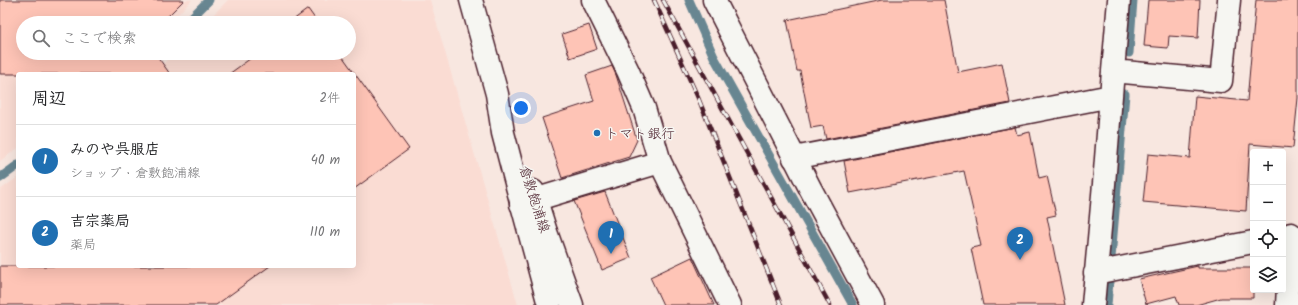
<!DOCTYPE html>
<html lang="ja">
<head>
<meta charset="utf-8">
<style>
	body { margin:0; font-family:Kalam,"Klee One",sans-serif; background:#f6f6f6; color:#202124 }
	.controls { position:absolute; right:12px; bottom:12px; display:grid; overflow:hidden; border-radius:4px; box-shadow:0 4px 16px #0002 }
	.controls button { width:36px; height:36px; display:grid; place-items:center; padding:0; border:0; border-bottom:1px solid #e0e0e0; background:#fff; color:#202124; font:20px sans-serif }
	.you { position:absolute; left:521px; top:108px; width:14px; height:14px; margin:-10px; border:3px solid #fff; border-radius:50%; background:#1a73e8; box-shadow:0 0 0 6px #1a73e833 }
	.badge { display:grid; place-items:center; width:26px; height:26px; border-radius:50%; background:#1f6fb2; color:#fff; font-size:13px; font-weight:700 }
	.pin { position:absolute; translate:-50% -33px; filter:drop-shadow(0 1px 2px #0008) }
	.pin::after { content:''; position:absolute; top:21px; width:14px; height:12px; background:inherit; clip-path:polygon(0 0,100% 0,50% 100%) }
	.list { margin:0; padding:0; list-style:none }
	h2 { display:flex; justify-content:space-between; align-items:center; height:52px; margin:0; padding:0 16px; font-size:17px }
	h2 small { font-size:13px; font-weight:400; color:#757577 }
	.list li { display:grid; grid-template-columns:26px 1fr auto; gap:12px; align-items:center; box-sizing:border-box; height:72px; padding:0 16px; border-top:1px solid #e0e0e0 }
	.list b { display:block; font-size:15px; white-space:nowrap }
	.list p { margin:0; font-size:13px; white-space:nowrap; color:#757577 }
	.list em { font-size:13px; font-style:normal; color:#757577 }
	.icon { flex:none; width:22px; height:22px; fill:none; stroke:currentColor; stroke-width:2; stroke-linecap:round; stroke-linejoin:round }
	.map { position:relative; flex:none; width:1298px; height:305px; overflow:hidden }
	.search { position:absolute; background:#fff; box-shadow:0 4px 16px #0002; left:16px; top:16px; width:340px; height:44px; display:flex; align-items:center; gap:10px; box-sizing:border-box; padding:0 14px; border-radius:22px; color:#757577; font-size:15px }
	.panel { position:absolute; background:#fff; box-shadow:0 4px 16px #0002; left:16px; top:72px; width:340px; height:196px; border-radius:4px }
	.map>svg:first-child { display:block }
	.built { fill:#fadcd3 }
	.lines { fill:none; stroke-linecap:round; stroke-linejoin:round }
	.stream { stroke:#678691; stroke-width:9 }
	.building { fill:#fec4b6; stroke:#4a1f2b }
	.street-casing { stroke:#4a1f2b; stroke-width:25 }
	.secondary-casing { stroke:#4a1f2b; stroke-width:25 }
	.primary-casing { stroke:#4a1f2b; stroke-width:25 }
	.street { stroke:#f6f6f2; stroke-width:22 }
	.secondary { stroke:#f6f6f2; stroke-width:22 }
	.primary { stroke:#f6f6f2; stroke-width:22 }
	.rail-casing { stroke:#4a1f2b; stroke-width:4.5 }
	.rail { stroke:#f6f6f2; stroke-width:3; stroke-dasharray:9; stroke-linecap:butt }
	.poi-dot { fill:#1f6fb2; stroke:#f6f6f2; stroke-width:1.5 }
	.labels { text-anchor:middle; stroke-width:3; stroke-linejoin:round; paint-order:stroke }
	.poi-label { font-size:14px; fill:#4a1f2b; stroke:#f6f6f2; text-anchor:start }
	.street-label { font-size:14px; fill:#4a1f2b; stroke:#f6f6f2 }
</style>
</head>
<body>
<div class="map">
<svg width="1298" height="305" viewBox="0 0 1298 305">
	<rect width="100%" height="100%" fill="#f8e7e0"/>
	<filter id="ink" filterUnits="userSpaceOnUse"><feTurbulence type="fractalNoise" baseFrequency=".025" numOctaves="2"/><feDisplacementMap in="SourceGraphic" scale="8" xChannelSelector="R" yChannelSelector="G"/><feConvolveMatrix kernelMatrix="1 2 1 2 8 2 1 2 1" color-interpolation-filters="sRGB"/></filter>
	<g filter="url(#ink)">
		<path class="built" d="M0,0H192L169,23H23V53L18,74V148L0,161Z
			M228,0H430L518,305H0V190L18,177V266H354V74H153L174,53H349V23H205Z"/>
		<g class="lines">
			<path class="stream" d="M689,0L714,57L853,305
				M186,23L209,0
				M1129,53L1133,0
				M0,178L18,165
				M1107,305L1125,94"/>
		</g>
		<path class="building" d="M0,0H184L161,23H23V53H155L170,74H0Z
			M882,0H944L958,72L1002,63L1010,103L826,139L823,126L811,128L800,71H797L787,20Z
			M1148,0H1200L1198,38L1169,36L1168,48L1144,46Z
			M1256,0H1298V98L1293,148L1250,144L1246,211L1143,202L1148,154L1190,158L1195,96L1247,101Z
			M308,9L318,23H289Z
			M589,25L597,49L570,58L562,34Z
			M258,53H340L409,149L354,189V74H229Z
			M612,66L616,75L637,140L629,157L562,178L542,118L594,101L586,75Z
			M1015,127L1017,135L1030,132L1039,178L1047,176L1056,215L1047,217L1065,305H983L971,248L981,246L964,171L850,193L844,161Z
			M605,192L631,258L602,270L574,201Z
			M692,257L714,305H663L650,277Z
			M0,266H270L216,305H0Z
			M1198,266V268H1253V298H1221L1196,305H1179L1176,296L1146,304L1139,279Z"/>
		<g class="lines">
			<defs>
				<path id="street" d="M593,0L628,71L644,108L660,162L730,305
					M1113,71L1221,81L1229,0
					M794,158L1111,96
					M521,204L660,162
					M1095,273L1253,242
					M1093,305L1104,184L1113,71L1119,0
					M1287,305L1291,234"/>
				<path id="secondary" d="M714,0L810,188L873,305"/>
				<path id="primary" d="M471,0L497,94L503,133L515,179L549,305
					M533,191L546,232L572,305"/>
			</defs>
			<use href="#street" class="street-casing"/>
			<use href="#secondary" class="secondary-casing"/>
			<use href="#primary" class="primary-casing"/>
			<use href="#street" class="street"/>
			<use href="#secondary" class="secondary"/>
			<use href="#primary" class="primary"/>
			<defs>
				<path id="rail" d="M654,0L699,100L781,305
					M663,0L830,305"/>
			</defs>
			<use href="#rail" class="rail-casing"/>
			<use href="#rail" class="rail"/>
		</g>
	</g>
	<circle class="poi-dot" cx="597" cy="133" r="4"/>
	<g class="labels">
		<g class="poi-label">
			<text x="605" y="138">トマト銀行</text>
		</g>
		<g class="street-label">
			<text transform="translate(535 199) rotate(72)" y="5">倉敷飽浦線</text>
		</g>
	</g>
</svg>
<div class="controls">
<button>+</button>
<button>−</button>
<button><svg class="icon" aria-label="locate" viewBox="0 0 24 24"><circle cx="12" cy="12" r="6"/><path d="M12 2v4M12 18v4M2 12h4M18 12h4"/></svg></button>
<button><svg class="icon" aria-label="layers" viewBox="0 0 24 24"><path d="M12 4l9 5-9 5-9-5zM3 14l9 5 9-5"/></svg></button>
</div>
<div class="you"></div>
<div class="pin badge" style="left:611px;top:254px">1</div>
<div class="pin badge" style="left:1020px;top:260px">2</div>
<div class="search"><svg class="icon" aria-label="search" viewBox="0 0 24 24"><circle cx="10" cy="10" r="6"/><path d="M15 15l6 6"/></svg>ここで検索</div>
<section class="panel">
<h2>周辺<small>2件</small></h2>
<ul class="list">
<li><span class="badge">1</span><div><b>みのや呉服店</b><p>ショップ · 倉敷飽浦線</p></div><em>40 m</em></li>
<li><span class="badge">2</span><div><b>吉宗薬局</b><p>薬局</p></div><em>110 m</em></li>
</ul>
</section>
</div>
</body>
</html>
